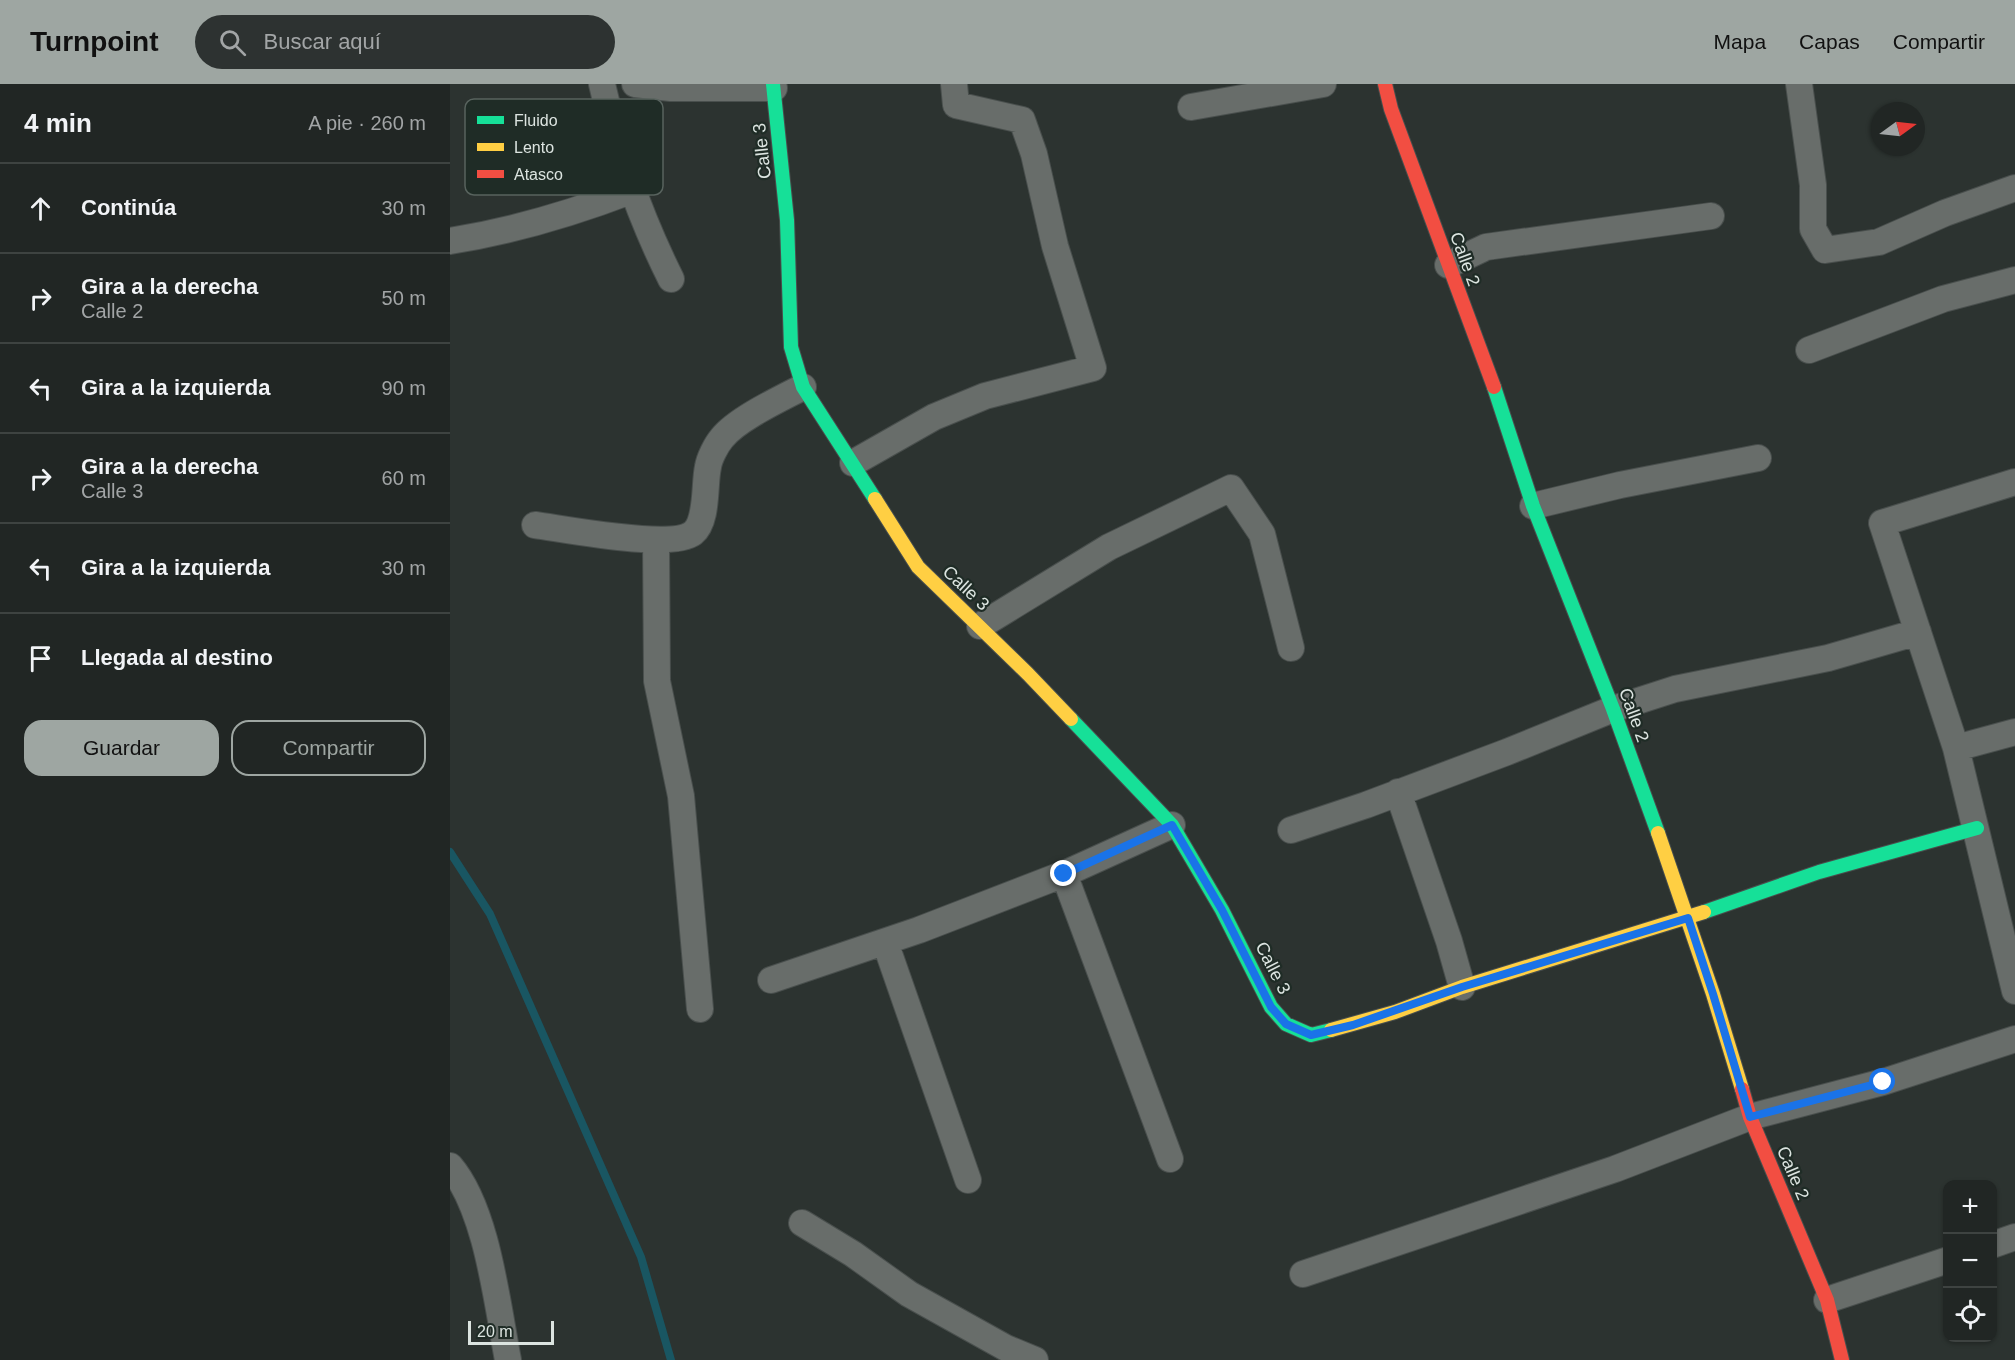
<!DOCTYPE html>
<html lang="es">
<head>
<meta charset="utf-8">
<style>
	body { margin:0; font-family:Arial,sans-serif; background:#2d3231; color:#f1f3f6 }
	.controls { position:absolute; right:18px; bottom:18px; display:grid; overflow:hidden; border-radius:12px; box-shadow:0 2px 4px #0004 }
	.controls button { width:54px; height:54px; display:grid; place-items:center; padding:0; border:0; border-bottom:2px solid #3e4341; background:#212624; color:#f1f3f6; font:30px sans-serif }
	.compass { position:absolute; left:1421px; top:18px; width:54px; height:54px; border-radius:50%; background:#212624; box-shadow:0 2px 4px #0004; rotate:75deg }
	.scale { position:absolute; left:18px; bottom:15px; width:86px; box-sizing:border-box; padding-left:6px; border:3px solid #dce4e0; border-top:0; font-size:16px; line-height:21px; white-space:nowrap; color:#dce4e0; -webkit-text-stroke:4px #1f2c26; paint-order:stroke }
	.stop { position:absolute; width:18px; height:18px; margin:-14px; border:4px solid #1a73e8; border-radius:50%; background:#fff }
	.stop.end { background:#1a73e8; border-color:#fff; box-shadow:0 2px 6px #0008 }
	.list { margin:0; padding:0; list-style:none }
	h2 { display:flex; justify-content:space-between; align-items:center; height:78px; margin:0; padding:0 24px; font-size:26px }
	h2 small { font-size:20px; font-weight:400; color:#a2a5a6 }
	.list li { display:grid; grid-template-columns:39px 1fr auto; gap:18px; align-items:center; box-sizing:border-box; height:90px; padding:0 24px; border-top:2px solid #3e4341 }
	.list b { display:block; font-size:22px; white-space:nowrap }
	.list p { margin:0; font-size:20px; white-space:nowrap; color:#a2a5a6 }
	.list em { font-size:20px; font-style:normal; color:#a2a5a6 }
	.actions { display:flex; gap:12px; padding:18px 24px }
	.actions a { flex:1; padding:14px 0; border:2px solid #9ea6a2; border-radius:18px; text-align:center; font-size:21px; color:#9ea6a2 }
	.actions .main { background:#9ea6a2; color:#111 }
	.icon { flex:none; width:33px; height:33px; fill:none; stroke:currentColor; stroke-width:2; stroke-linecap:round; stroke-linejoin:round }
	.map { position:relative; flex:none; width:1565px; height:1276px; overflow:hidden }
	header { display:flex; align-items:center; gap:36px; box-sizing:border-box; height:84px; padding:0 30px; background:#9ea6a2; color:#111 }
	header strong { font-size:28px }
	nav { display:flex; gap:33px; margin-inline-start:auto; font-size:21px }
	.search { width:420px; height:54px; background:#2d3231; display:flex; align-items:center; gap:15px; box-sizing:border-box; padding:0 21px; border-radius:33px; color:#a2a5a6; font-size:22px }
	main { display:flex }
	aside { flex:1; background:#212624 }
	.map>svg:first-child { display:block }
	.lines { fill:none; stroke-linecap:round; stroke-linejoin:round }
	.stream { stroke:#195662; stroke-width:8 }
	.street-casing { stroke:#494f4d; stroke-width:28 }
	.fast-casing { stroke:#494f4d; stroke-width:16 }
	.slow-casing { stroke:#494f4d; stroke-width:16 }
	.jam-casing { stroke:#494f4d; stroke-width:16 }
	.street { stroke:#686d6a; stroke-width:26 }
	.fast { stroke:#16e098; stroke-width:14 }
	.slow { stroke:#ffcf43; stroke-width:14 }
	.jam { stroke:#f24e42; stroke-width:14 }
	.route { stroke:#1a73e8; stroke-width:8 }
	.labels { text-anchor:middle; stroke-width:4.5; stroke-linejoin:round; paint-order:stroke }
	.street-label { font-size:18px; fill:#dce4e0; stroke:#1f2c26 }
	.key { fill:#1f2c26; stroke:#58635e; stroke-width:1.5 }
	.key-label { font-size:16px; fill:#dce4e0 }
</style>
</head>
<body>
<header>
<strong>Turnpoint</strong>
<div class="search"><svg class="icon" aria-label="search" viewBox="0 0 24 24"><circle cx="10" cy="10" r="6"/><path d="M15 15l6 6"/></svg>Buscar aquí</div>
<nav><a>Mapa</a><a>Capas</a><a>Compartir</a></nav>
</header>
<main>
<aside>
<h2>4 min<small>A pie · 260 m</small></h2>
<ul class="list">
<li><svg class="icon" aria-label="ahead" viewBox="0 0 24 24"><path d="M12 20V5M6 11l6-6 6 6"/></svg><div><b>Continúa</b></div><em>30 m</em></li>
<li><svg class="icon" aria-label="right" viewBox="0 0 24 24"><path d="M7 20v-9h11M14 6l5 5-5 5"/></svg><div><b>Gira a la derecha</b><p>Calle 2</p></div><em>50 m</em></li>
<li><svg class="icon" aria-label="left" viewBox="0 0 24 24"><path d="M17 20v-9H6M10 6l-5 5 5 5"/></svg><div><b>Gira a la izquierda</b></div><em>90 m</em></li>
<li><svg class="icon" aria-label="right" viewBox="0 0 24 24"><path d="M7 20v-9h11M14 6l5 5-5 5"/></svg><div><b>Gira a la derecha</b><p>Calle 3</p></div><em>60 m</em></li>
<li><svg class="icon" aria-label="left" viewBox="0 0 24 24"><path d="M17 20v-9H6M10 6l-5 5 5 5"/></svg><div><b>Gira a la izquierda</b></div><em>30 m</em></li>
<li><svg class="icon" aria-label="arrive" viewBox="0 0 24 24"><path d="M6 21V4h12l-3 4 3 4H6"/></svg><div><b>Llegada al destino</b></div></li>
</ul>
<div class="actions"><a class="main">Guardar</a><a>Compartir</a></div>
</aside>
<div class="map">
<svg width="1565" height="1276" viewBox="0 0 1565 1276">
	<rect width="100%" height="100%" fill="#2c3330"/>
	<g class="lines">
		<path class="stream" d="M0,768L40,830L191,1173L221,1276"/>
		<defs>
			<path id="street" d="M152,0C167,67 190,133 221,195
				M185,0L221,4H324
				M1349,0L1363,101V145L1375,166L1429,158L1495,129L1565,104
				M741,23L873,0
				M0,157C63,147 123,129 183,106
				M998,181L1036,163L1261,132
				M1359,266L1493,215L1565,196
				M403,379L484,333L535,312L643,284L605,162L584,70L572,36L506,21L504,0
				M1565,398L1432,439L1506,664L1565,907
				M1083,422L1170,401L1308,374
				M85,441C115,445 221,466 243,449C258,437 254,400 258,383C259,375 266,361 272,354C287,335 330,315 353,303
				M206,456L207,597L231,712L250,925
				M530,542L659,463L781,404L812,450L841,564
				M1506,664L1565,648
				M948,708L999,857L1012,903
				M841,746L916,721L1057,668L1163,625L1225,605L1378,574L1468,548
				M614,790L720,1075
				M435,858L518,1096
				M321,896L469,846L614,790L722,741
				M0,1082C37,1125 47,1219 58,1276
				M352,1139L403,1170L459,1210L556,1264L585,1276
				M1542,1161L1565,1153
				M853,1190L1165,1085L1300,1033L1433,998L1565,955
				M1377,1216L1498,1176"/>
			<path id="fast" d="M323,0L337,136L341,263L353,303L425,415
				M1044,303L1083,422L1163,625L1208,749
				M621,635L722,741L772,826L821,923L836,940L861,951L881,946
				M1254,828L1369,788L1527,744"/>
			<path id="slow" d="M425,415L468,483L578,590L621,635
				M1208,749L1263,910L1292,1005
				M881,946L945,928L1012,903L1254,828"/>
			<path id="jam" d="M935,0L941,25L1044,303
				M1292,1005L1300,1033L1377,1216L1392,1276"/>
		</defs>
		<use href="#street" class="street-casing"/>
		<use href="#fast" class="fast-casing"/>
		<use href="#slow" class="slow-casing"/>
		<use href="#jam" class="jam-casing"/>
		<use href="#street" class="street"/>
		<use href="#fast" class="fast"/>
		<use href="#slow" class="slow"/>
		<use href="#jam" class="jam"/>
	</g>
	<g class="lines">
		<path class="route" d="M614,790L722,741L772,826L821,923L836,940L861,951L903,941L1012,903L1238,834L1263,910L1300,1033L1433,998"/>
	</g>
	<g class="labels">
		<g class="street-label">
			<text transform="translate(312 67) rotate(-96)" y="6">Calle 3</text>
			<text transform="translate(1015 175) rotate(70)" y="6">Calle 2</text>
			<text transform="translate(516 504) rotate(43)" y="6">Calle 3</text>
			<text transform="translate(1184 631) rotate(70)" y="6">Calle 2</text>
			<text transform="translate(823 884) rotate(63)" y="6">Calle 3</text>
			<text transform="translate(1343 1089) rotate(67)" y="6">Calle 2</text>
		</g>
	</g>
	<rect x="15" y="15" width="198" height="96" rx="9" class="key"/>
	<rect x="27" y="32" width="27" height="8" fill="#16e098"/>
	<rect x="27" y="59" width="27" height="8" fill="#ffcf43"/>
	<rect x="27" y="86" width="27" height="8" fill="#f24e42"/>
	<g class="key-label">
		<text x="64" y="42">Fluido</text>
		<text x="64" y="69">Lento</text>
		<text x="64" y="96">Atasco</text>
	</g>
</svg>
<div class="controls">
<button>+</button>
<button>−</button>
<button><svg class="icon" aria-label="locate" viewBox="0 0 24 24"><circle cx="12" cy="12" r="6"/><path d="M12 2v4M12 18v4M2 12h4M18 12h4"/></svg></button>
</div>
<svg class="compass" viewBox="-18 -18 36 36"><path d="M0-13l5 13h-10z" fill="#e53935"/><path d="M0 13l5-13h-10z" fill="#a2a5a6"/></svg>
<div class="scale">20 m</div>
<div class="stop" style="left:1433px;top:998px"></div>
<div class="stop end" style="left:614px;top:790px"></div>
</div>
</main>
</body>
</html>
